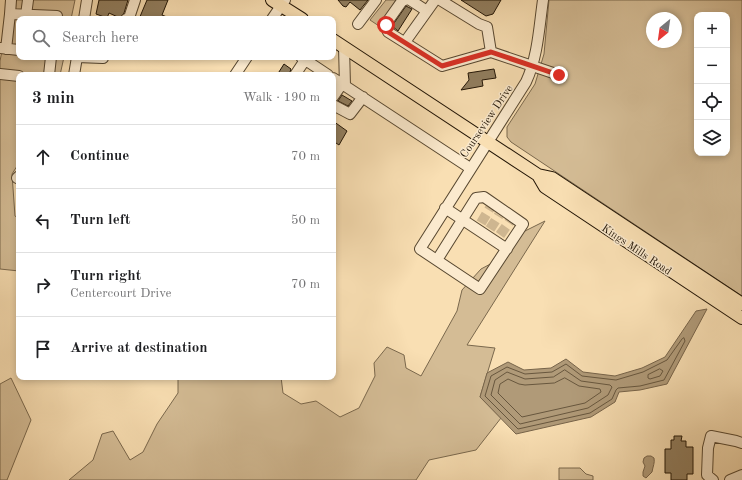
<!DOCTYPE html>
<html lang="en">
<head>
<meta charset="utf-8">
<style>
	body { margin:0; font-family:"Old Standard TT",serif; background:#f2f2f2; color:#202124 }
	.controls { position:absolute; right:12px; top:12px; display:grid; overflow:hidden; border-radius:8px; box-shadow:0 2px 6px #0003 }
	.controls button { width:36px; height:36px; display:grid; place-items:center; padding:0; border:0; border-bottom:1px solid #e0e0e0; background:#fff; color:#202124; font:20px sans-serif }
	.compass { position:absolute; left:646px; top:12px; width:36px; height:36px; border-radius:50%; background:#fff; box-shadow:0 2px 6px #0003; rotate:209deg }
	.stop { position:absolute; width:12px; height:12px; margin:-9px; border:3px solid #d93025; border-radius:50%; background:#fff }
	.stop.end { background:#d93025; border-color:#fff; box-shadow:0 1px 4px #0008 }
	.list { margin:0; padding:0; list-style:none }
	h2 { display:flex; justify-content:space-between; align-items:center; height:52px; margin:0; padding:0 16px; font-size:17px }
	h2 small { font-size:13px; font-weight:400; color:#757577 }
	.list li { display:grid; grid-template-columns:26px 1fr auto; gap:12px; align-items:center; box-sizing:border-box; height:64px; padding:0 16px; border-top:1px solid #e0e0e0 }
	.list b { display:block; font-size:15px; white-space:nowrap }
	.list p { margin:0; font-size:13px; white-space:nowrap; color:#757577 }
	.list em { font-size:13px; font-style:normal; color:#757577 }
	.icon { flex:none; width:22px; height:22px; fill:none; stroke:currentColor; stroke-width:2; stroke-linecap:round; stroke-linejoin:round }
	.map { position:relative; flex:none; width:742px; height:480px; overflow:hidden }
	.search { position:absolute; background:#fff; box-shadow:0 2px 6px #0003; left:16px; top:16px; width:320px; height:44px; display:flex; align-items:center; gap:10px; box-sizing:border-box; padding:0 14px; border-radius:8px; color:#757577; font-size:15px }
	.panel { position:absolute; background:#fff; box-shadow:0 2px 6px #0003; left:16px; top:72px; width:320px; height:308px; border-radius:8px }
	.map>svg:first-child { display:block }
	.green { fill:#d4bc95; stroke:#7a684d; fill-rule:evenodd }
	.water { fill:#b09a78; stroke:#77644a }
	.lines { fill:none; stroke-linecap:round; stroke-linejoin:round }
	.shore { stroke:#68573e; stroke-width:1 }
	.building { fill:#917e5f; stroke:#211405 }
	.minor-tunnel { stroke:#ceb690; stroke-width:10; stroke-dasharray:10 5; stroke-linecap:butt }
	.minor-casing { stroke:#574730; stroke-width:12 }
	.major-casing { stroke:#211405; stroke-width:14 }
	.minor { stroke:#fbeace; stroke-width:10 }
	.major { stroke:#f9dfb3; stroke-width:12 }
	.route { stroke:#d93025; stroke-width:5 }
	.labels { text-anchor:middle; stroke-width:3; stroke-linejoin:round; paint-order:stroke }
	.street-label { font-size:11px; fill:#211405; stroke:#fbeace }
</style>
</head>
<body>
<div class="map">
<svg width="742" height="480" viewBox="0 0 742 480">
	<rect width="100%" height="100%" fill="#f9dfb3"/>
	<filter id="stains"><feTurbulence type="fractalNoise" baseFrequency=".005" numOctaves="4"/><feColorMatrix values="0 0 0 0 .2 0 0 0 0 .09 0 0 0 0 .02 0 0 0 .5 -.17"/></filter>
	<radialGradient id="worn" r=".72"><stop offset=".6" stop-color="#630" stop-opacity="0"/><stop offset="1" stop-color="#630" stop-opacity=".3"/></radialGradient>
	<path class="green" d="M12,0H75L71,19H19V57H64L60,75H19V163L12,174L15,216L19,219V271L0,269V61Z
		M386,0H396L379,26L370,20Z
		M549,0H742V296L511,142L507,137V127L535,84L544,54ZM697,15H727V153H697ZM652,18H676V42H652Z
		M545,221L467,345L495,348L480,397L501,418L476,450L429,460L416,480H69L93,460L102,434L113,431L130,460L143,452L157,424L178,393V377H281L283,393L301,404L316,401L340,417L359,408L375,376L374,363L387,347L404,355L406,368L421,376L457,311L462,290L481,269L496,261L509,239Z
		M11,378L31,420L7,480H0V384Z
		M559,468H580L586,474L593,476V480H559Z"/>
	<path class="water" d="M707,309L667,384L640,390L619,392L615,402L591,417L516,434L480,397L487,373L508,362L524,370L551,368L566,359L583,372L615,376L642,368L665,357L696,311Z
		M647,456H651L654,458C655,463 653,466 652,472L646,478L643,476V472L645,466L643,462L644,458Z"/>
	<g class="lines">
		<path class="shore" d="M684,338L685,341L664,380L640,386L618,388L616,390L612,399L590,413L518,429L485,396L491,376L507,367L525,374L552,372L566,364L582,376L616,380L643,372L667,360L682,339Z
			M660,369L663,371L660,376L650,379L648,378V375Z
			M565,370L581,381L610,385L612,387L608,395L588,408L520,424L491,395L495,380L507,372L525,379L553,377Z
			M565,378L579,386L600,389L601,392L585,403L522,417L498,393L500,384L508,379L519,384L525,385L554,383Z"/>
	</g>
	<path class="building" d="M99,0H128L124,13L120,18L109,13L107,18L96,14Z
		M147,0H168L162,15L172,19H139Z
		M338,0H368L360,10L350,2L346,7L343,6Z
		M461,0H501L493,14L486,16Z
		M406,6L412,9L398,31L392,26Z
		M284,64L291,69L289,75H277Z
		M494,69L496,78L482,80L483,86L461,90L469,80L468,73Z
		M342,95L352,101L348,106L338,101Z
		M333,121L347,131L339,145L333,141Z
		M674,436H682L681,441H686V447H693V474H687V480H671V473H665V449H671V440H674Z"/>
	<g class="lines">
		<path class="minor-tunnel" d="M481,223L490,208
			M490,229L499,215
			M500,235L510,221"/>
		<defs>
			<path id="minor" d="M11,0L10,14L57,16V19
				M405,0L402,1L385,25L388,32L442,66L491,52
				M410,0L427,11
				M440,0L479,24L487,27L491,52
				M26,15L28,0
				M84,19L87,0
				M126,19L129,18L135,0
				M272,19L285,0
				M358,24L376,0
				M405,42L435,0
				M344,47L345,86
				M0,48L19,50
				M6,49L10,14
				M491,52L559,75
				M77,57L103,58V57
				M301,57L328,75
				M0,74L19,76
				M49,75L51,57
				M74,75L77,57
				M235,75L247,57
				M295,75L305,60
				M333,78L470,168
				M333,97L342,84
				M333,105L350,114L363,97
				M19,176L17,178L19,179
				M445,208L507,249
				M437,260L476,198L484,197L523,224L480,289L420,249L526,82C538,56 539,28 543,0
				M713,480L707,475L708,448L711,436L736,441L742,443
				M730,480L742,475"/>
			<path id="major" d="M272,0L302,19
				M333,40L538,175L552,178L742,304
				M538,175L545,187L742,318"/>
		</defs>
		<use href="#minor" class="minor-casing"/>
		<use href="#major" class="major-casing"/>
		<use href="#minor" class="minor"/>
		<use href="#major" class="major"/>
	</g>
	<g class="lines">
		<path class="route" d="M386,25L388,32L442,66L491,52L559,75"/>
	</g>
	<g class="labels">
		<g class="street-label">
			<text transform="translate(486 121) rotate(-56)" y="4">Courseview Drive</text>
			<text transform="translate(637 249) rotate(34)" y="4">Kings Mills Road</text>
		</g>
	</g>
	<rect width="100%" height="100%" filter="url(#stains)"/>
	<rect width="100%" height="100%" fill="url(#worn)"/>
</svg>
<div class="controls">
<button>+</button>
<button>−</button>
<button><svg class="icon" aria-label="locate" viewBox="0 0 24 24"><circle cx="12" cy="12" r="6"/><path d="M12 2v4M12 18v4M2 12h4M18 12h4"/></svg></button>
<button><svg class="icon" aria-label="layers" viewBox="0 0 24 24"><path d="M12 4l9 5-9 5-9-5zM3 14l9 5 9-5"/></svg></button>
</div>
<svg class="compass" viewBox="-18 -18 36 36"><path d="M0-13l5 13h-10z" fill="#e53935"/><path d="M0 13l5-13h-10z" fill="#757577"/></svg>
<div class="stop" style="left:386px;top:25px"></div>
<div class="stop end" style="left:559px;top:75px"></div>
<div class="search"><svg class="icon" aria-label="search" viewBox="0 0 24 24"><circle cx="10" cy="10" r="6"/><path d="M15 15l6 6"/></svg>Search here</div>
<section class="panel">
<h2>3 min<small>Walk · 190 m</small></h2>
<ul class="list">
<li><svg class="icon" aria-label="ahead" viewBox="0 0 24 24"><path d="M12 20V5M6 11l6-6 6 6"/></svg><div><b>Continue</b></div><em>70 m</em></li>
<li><svg class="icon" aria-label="left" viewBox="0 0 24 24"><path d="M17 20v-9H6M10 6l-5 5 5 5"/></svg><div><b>Turn left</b></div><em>50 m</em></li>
<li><svg class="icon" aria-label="right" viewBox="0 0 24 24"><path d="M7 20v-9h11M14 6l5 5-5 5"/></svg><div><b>Turn right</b><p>Centercourt Drive</p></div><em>70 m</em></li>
<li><svg class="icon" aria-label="arrive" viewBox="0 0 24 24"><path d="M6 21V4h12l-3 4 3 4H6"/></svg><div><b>Arrive at destination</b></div></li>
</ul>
</section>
</div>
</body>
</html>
